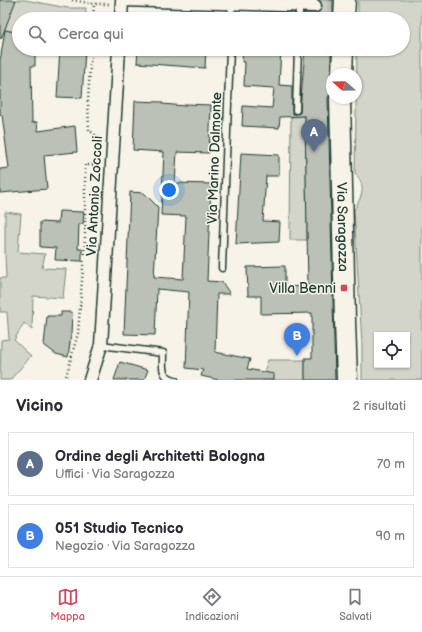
<!DOCTYPE html>
<html lang="it">
<head>
<meta charset="utf-8">
<style>
	body { margin:0; font-family:"Balsamiq Sans",sans-serif; background:#f7f7f7; color:#2b2b33 }
	.controls { position:absolute; right:12px; bottom:12px; display:grid; overflow:hidden; border-radius:0px; box-shadow:0 1px 3px #0004 }
	.controls button { width:36px; height:36px; display:grid; place-items:center; padding:0; border:0; border-bottom:1px solid #e1e1e2; background:#fff; color:#2b2b33; font:20px sans-serif }
	.compass { position:absolute; left:326px; top:68px; width:36px; height:36px; border-radius:50%; background:#fff; box-shadow:0 1px 3px #0004; rotate:290deg }
	.you { position:absolute; left:169px; top:190px; width:14px; height:14px; margin:-10px; border:3px solid #fff; border-radius:50%; background:#1a73e8; box-shadow:0 0 0 6px #1a73e833 }
	.badge { display:grid; place-items:center; width:26px; height:26px; border-radius:50%; background:#d1495b; color:#fff; font-size:13px; font-weight:700 }
	.pin { position:absolute; translate:-50% -33px; filter:drop-shadow(0 1px 2px #0008) }
	.pin::after { content:''; position:absolute; top:21px; width:14px; height:12px; background:inherit; clip-path:polygon(0 0,100% 0,50% 100%) }
	.list { margin:0; padding:0; list-style:none }
	h2 { display:flex; justify-content:space-between; align-items:center; height:52px; margin:0; padding:0 16px; font-size:17px }
	h2 small { font-size:13px; font-weight:400; color:#7c7c81 }
	.list li { display:grid; grid-template-columns:26px 1fr auto; gap:12px; align-items:center; box-sizing:border-box; height:64px; margin:0 8px 8px; padding:0 8px; border:1px solid #e1e1e2; border-radius:0px }
	.list b { display:block; font-size:15px; white-space:nowrap }
	.list p { margin:0; font-size:13px; white-space:nowrap; color:#7c7c81 }
	.list em { font-size:13px; font-style:normal; color:#7c7c81 }
	.icon { flex:none; width:22px; height:22px; fill:none; stroke:currentColor; stroke-width:2; stroke-linecap:round; stroke-linejoin:round }
	.map { position:relative; flex:none; width:422px; height:380px; overflow:hidden }
	.search { position:absolute; background:#fff; box-shadow:0 1px 3px #0004; left:12px; right:12px; top:12px; height:44px; display:flex; align-items:center; gap:10px; box-sizing:border-box; padding:0 14px; border-radius:22px; color:#7c7c81; font-size:15px }
	.sheet { height:196px; background:#fff }
	nav { display:flex; justify-content:space-around; align-items:center; box-sizing:border-box; height:56px; border-top:1px solid #e1e1e2; background:#fff; font-size:11px; color:#7c7c81 }
	nav a { display:grid; justify-items:center; gap:2px }
	nav .on { color:#d1495b }
	.map>svg:first-child { display:block }
	.green { fill:#d3d5ca; stroke:#79897f; fill-rule:evenodd }
	.building { fill:#bbc1b6; stroke:#1f3d34 }
	.lines { fill:none; stroke-linecap:round; stroke-linejoin:round }
	.minor-tunnel { stroke:#cccfc4; stroke-width:12; stroke-dasharray:12 6; stroke-linecap:butt }
	.service-casing { stroke:#1f3d34; stroke-width:9 }
	.minor-casing { stroke:#1f3d34; stroke-width:15 }
	.primary-casing { stroke:#1f3d34; stroke-width:23 }
	.path { stroke:#1f3d34; stroke-width:2.5; stroke-dasharray:1 3; stroke-linecap:butt }
	.service { stroke:#f7f3e8; stroke-width:6 }
	.minor { stroke:#f7f3e8; stroke-width:12 }
	.primary { stroke:#f7f3e8; stroke-width:20 }
	.poi-dot { fill:#d1495b; stroke:#f7f3e8; stroke-width:1.5 }
	.labels { text-anchor:middle; stroke-width:3; stroke-linejoin:round; paint-order:stroke }
	.street-label { font-size:14px; fill:#1f3d34; stroke:#f7f3e8 }
	.poi-label { font-size:14px; fill:#1f3d34; stroke:#f7f3e8; text-anchor:end }
</style>
</head>
<body>
<div class="map">
<svg width="422" height="380" viewBox="0 0 422 380">
	<rect width="100%" height="100%" fill="#f7f3e8"/>
	<filter id="ink" filterUnits="userSpaceOnUse"><feTurbulence type="fractalNoise" baseFrequency=".025" numOctaves="2"/><feDisplacementMap in="SourceGraphic" scale="8" xChannelSelector="R" yChannelSelector="G"/><feConvolveMatrix kernelMatrix="1 2 1 2 8 2 1 2 1" color-interpolation-filters="sRGB"/></filter>
	<g filter="url(#ink)">
		<path class="green" d="M16,0H25L68,8H86L85,18L44,16L43,19H19V33L5,30L7,19Z
			M358,0H422V380H362V344L354,210C362,196 367,187 355,173L357,49H403V19H358ZM377,335H407V365H377Z
			M305,116L307,240H290L291,117Z
			M5,212L21,214L18,252L45,254L42,268L66,269L63,298L33,296L32,330L24,323L14,340L31,356L10,380H0L1,340L9,339L7,312H0V278H6L5,255Z
			M268,360H305V380H261Z"/>
		<path class="building" d="M0,0H16L1,39L0,38Z
			M319,0H333V19H304V13H315L321,10L322,6Z
			M268,12L294,13V19H268Z
			M5,30L19,33V49H35V66H31L32,123L37,122L38,131L75,126L77,152L44,155L47,189L0,193V169L9,168L2,115H0V61Z
			M60,49H85L82,98L57,97Z
			M138,49H206L205,68L137,63Z
			M243,49H281L279,85L292,86V110L293,114H296L300,113V110L305,49H331V74L332,80V91L328,98L335,380H305V358H312V313L261,314V296H248L247,267L285,266V287L308,286L305,116L280,117L279,128L242,126L243,106L272,108L274,88L244,86L245,62H242Z
			M135,101L162,102V104L185,106V104L211,105L209,153L177,152L175,183L211,184L207,281L222,282L230,294H217L215,352L250,359L247,369L274,374V380H219L201,376L203,370L186,368L189,292L157,289L155,335L124,334L130,192L144,193L158,207L154,277L183,279L186,216L161,215L164,152L133,150Z
			M241,153L279,155V176H266L263,221L280,222L279,242L236,244Z
			M59,211L84,212L83,224H79L78,249H82V261L55,260L56,248L40,247V222L58,223Z
			M61,312H72L71,335L68,357L56,354L44,345L47,316H61Z
			M120,362L148,370L144,380H114Z"/>
		<g class="lines">
			<path class="minor-tunnel" d="M315,6L336,7"/>
			<defs>
				<path id="service" d="M231,19L232,4
					M299,19V6
					M296,110L298,49
					M222,268L230,49
					M101,345L163,353C163,367 160,376 175,380"/>
				<path id="minor" d="M121,19L122,0L315,6
					M90,380L101,345L119,49"/>
				<g id="primary">
					<path d="M344,19L345,0"/>
					<path d="M342,74L343,49"/>
					<path id="s1" d="M340,98L345,321L347,380"/>
				</g>
			</defs>
			<use href="#service" class="service-casing"/>
			<use href="#minor" class="minor-casing"/>
			<use href="#primary" class="primary-casing"/>
			<path class="path" d="M72,0L94,4H110
				M93,19L94,4
				M91,49L88,101L89,130L100,139
				M65,380L78,333L85,241V165H92L99,162"/>
			<use href="#service" class="service"/>
			<use href="#minor" class="minor"/>
			<use href="#primary" class="primary"/>
		</g>
	</g>
	<rect class="poi-dot" x="340" y="284" width="8" height="8" rx="2"/>
	<g class="labels">
		<g class="street-label">
			<text transform="translate(214 158) rotate(-88)" y="5">Via Marino Dalmonte</text>
			<text transform="translate(94 196) rotate(-87)" y="5">Via Antonio Zoccoli</text>
			<text dy="5" stroke="none"><textPath href="#s1" startOffset="129">Via Saragozza</textPath></text>
		</g>
		<g class="poi-label">
			<text x="336" y="293">Villa Benni</text>
		</g>
	</g>
</svg>
<div class="controls">
<button><svg class="icon" aria-label="locate" viewBox="0 0 24 24"><circle cx="12" cy="12" r="6"/><path d="M12 2v4M12 18v4M2 12h4M18 12h4"/></svg></button>
</div>
<svg class="compass" viewBox="-18 -18 36 36"><path d="M0-13l5 13h-10z" fill="#e53935"/><path d="M0 13l5-13h-10z" fill="#7c7c81"/></svg>
<div class="you"></div>
<div class="pin badge" style="left:314px;top:152px;background:#5c6f8a">A</div>
<div class="pin badge" style="left:297px;top:356px;background:#3f7fe0">B</div>
<div class="search"><svg class="icon" aria-label="search" viewBox="0 0 24 24"><circle cx="10" cy="10" r="6"/><path d="M15 15l6 6"/></svg>Cerca qui</div>
</div>
<section class="sheet">
<h2>Vicino<small>2 risultati</small></h2>
<ul class="list">
<li><span class="badge" style="background:#5c6f8a">A</span><div><b>Ordine degli Architetti Bologna</b><p>Uffici · Via Saragozza</p></div><em>70 m</em></li>
<li><span class="badge" style="background:#3f7fe0">B</span><div><b>051 Studio Tecnico</b><p>Negozio · Via Saragozza</p></div><em>90 m</em></li>
</ul>
</section>
<nav>
<a class="on"><svg class="icon" aria-label="map" viewBox="0 0 24 24"><path d="M3 6l6-2 6 2 6-2v14l-6 2-6-2-6 2zM9 4v14M15 6v14"/></svg>Mappa</a>
<a><svg class="icon" aria-label="directions" viewBox="0 0 24 24"><path d="M12 3l9 9-9 9-9-9zM9 14v-3h6M13 9l2 2-2 2"/></svg>Indicazioni</a>
<a><svg class="icon" aria-label="saved" viewBox="0 0 24 24"><path d="M7 4h10v16l-5-4-5 4z"/></svg>Salvati</a>
</nav>
</body>
</html>
